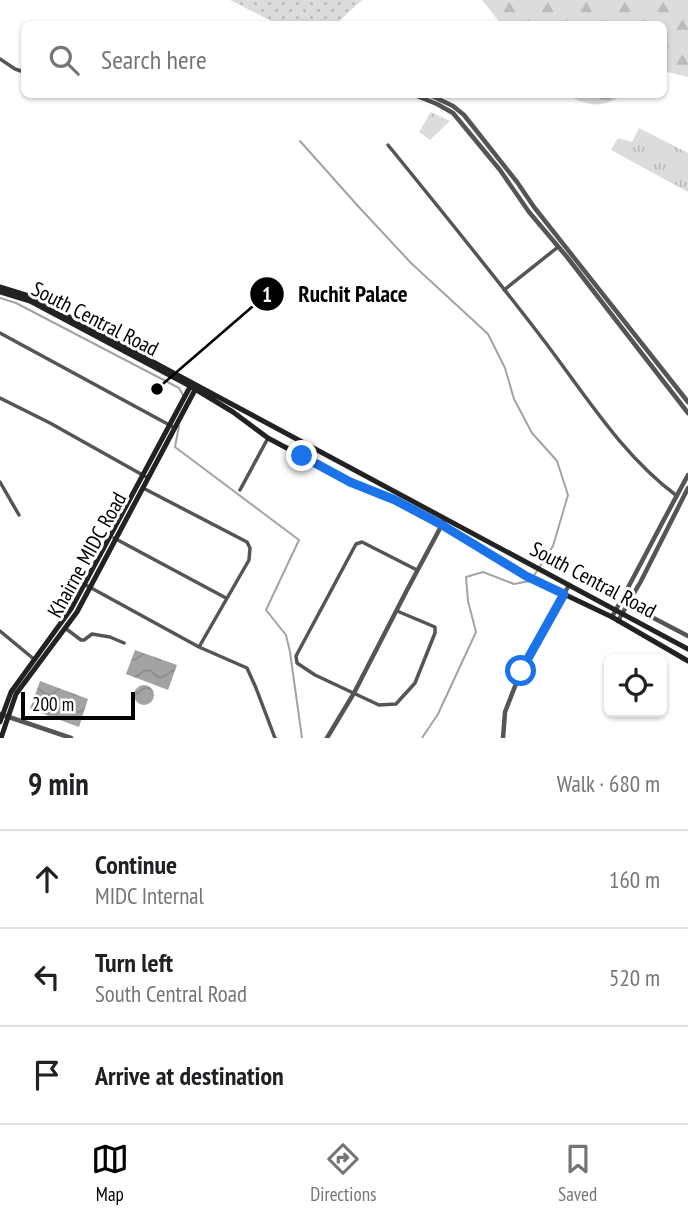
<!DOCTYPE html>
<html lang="en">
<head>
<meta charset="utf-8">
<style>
	body { margin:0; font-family:"PT Sans Narrow",sans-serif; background:#f6f6f6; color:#202124 }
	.controls { position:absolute; right:21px; bottom:21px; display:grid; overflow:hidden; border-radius:10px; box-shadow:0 2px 5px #0004 }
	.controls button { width:63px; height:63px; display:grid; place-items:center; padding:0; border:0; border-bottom:2px solid #e0e0e0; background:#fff; color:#202124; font:35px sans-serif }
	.scale { position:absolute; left:21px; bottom:18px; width:114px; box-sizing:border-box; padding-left:7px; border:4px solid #000; border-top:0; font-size:19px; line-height:24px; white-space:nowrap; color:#000; -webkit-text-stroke:5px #fff; paint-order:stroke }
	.stop { position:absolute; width:21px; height:21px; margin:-16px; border:5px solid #1a73e8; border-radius:50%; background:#fff }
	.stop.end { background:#1a73e8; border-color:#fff; box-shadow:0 2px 7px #0008 }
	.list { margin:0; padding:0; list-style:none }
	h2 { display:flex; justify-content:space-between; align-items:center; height:91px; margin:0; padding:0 28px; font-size:30px }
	h2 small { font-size:23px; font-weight:400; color:#757577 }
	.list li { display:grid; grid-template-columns:46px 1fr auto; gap:21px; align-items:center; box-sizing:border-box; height:98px; padding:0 28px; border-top:2px solid #e0e0e0 }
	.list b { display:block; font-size:26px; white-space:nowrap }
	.list p { margin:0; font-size:23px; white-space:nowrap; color:#757577 }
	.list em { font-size:23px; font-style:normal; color:#757577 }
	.icon { flex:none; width:38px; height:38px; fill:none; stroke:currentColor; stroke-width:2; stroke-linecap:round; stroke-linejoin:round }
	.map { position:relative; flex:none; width:688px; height:738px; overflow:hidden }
	.search { position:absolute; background:#fff; box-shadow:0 2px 5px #0004; left:21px; right:21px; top:21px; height:77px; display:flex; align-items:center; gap:18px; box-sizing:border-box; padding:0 24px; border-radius:10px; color:#757577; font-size:26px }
	.sheet { height:385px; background:#fff }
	nav { display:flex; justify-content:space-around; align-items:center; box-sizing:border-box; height:98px; border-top:2px solid #e0e0e0; background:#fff; font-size:19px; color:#757577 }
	nav a { display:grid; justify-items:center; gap:4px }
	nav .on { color:#000 }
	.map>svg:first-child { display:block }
	.grass { fill:url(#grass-tufts) }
	.forest { fill:url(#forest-firs) }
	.park { fill:url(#park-dots) }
	.water { fill:url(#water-waves) }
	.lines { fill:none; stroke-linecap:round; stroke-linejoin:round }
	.stream { stroke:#a3a3a3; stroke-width:2 }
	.minor { stroke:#555; stroke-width:3.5 }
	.tertiary { stroke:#555; stroke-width:4.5 }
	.secondary { stroke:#222; stroke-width:5 }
	.route { stroke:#1a73e8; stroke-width:9 }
	.labels { text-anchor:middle; stroke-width:6; stroke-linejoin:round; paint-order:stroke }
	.street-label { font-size:21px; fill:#000; stroke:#fff }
	.leader { fill:none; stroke:#000; stroke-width:2.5 }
	.callout-dot { fill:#000; stroke:#fff; stroke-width:2.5 }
	.mark-label { font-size:21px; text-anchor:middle; font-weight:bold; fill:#fff }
	.callout-label { font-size:23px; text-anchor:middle; font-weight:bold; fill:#000; stroke:#fff; stroke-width:6; stroke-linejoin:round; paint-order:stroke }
</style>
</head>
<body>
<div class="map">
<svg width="688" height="738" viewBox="0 0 688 738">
	<defs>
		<pattern id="grass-tufts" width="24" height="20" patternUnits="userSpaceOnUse" patternTransform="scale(1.75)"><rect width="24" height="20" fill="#dcdcdc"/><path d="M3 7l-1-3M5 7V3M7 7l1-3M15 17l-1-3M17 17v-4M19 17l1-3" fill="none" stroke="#bbb"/></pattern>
		<pattern id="forest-firs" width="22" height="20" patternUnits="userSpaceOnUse" patternTransform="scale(1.75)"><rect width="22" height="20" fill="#dcdcdc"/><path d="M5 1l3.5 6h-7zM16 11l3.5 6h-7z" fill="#bbb"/></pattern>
		<pattern id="park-dots" width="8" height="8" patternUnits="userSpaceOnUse" patternTransform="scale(1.75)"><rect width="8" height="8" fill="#dcdcdc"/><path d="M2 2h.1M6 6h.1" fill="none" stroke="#bbb" stroke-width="1.8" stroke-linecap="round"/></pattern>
		<pattern id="water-waves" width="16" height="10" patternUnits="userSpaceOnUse" patternTransform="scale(1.75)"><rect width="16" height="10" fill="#a3a3a3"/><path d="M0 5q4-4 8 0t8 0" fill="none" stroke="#8b8b8b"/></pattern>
	</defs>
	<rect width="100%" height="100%" fill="#fff"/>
	<path class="grass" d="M431,112L450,121L430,140L419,132Z
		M639,128L688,153V192L611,150L618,138L632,142Z"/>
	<path class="forest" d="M482,0H688V77L668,72L664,74V24H501Z
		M568,95V94L623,95C603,108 588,107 568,95Z"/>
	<path class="park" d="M230,0H362L336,24H277Z"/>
	<path class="water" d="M135,650L177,665L168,690L126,674Z
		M40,681L88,699L79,727L30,709Z
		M134 695a10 10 0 1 1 20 0a10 10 0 1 1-20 0Z"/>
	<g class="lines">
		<path class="stream" d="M300,141L357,205L411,263L488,334L505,368L514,399L532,433L557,461L568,495L553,546L533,577
			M0,298L16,303L179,388L183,395
			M179,426L175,447L299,540L266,610L286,635L290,652L302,738
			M422,738L438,714L476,632L468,601L466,577L483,572L514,584L530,581"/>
		<path class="minor" d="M0,59L15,69L24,72
			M388,145C441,210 494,275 545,342C586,396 622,455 677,496
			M504,290L558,247
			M0,333L175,428
			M0,398L50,423L148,478
			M0,482L19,515
			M143,488L247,542L250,548L249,560L199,647
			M240,490L268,438
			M114,538L226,598
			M84,584L199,647L247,668L256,688L275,738
			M397,611L435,627V633L415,683L396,704L379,705L315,675L297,663L296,656L356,544L362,542L417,570
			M65,628L81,640H84L92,634L110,637L124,643
			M0,631L35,660"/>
		<path class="tertiary" d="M412,94L437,104L453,113L500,170L529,212L567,257L688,413
			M428,94L453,106L464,115L517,182L534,207L688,402
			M621,601L688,636
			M612,617C638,570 662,522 688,475
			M618,621L641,581L688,488
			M0,714L71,738
			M327,738L354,693L407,590L445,519
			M503,738L505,712L521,671L569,585"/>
		<path class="secondary" d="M0,287L32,297L688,649
			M0,292L30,301L190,386L233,412L268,438L350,482L395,500L442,525L526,576L612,617L688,661
			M0,722L11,692L71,609L191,385
			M1,738L16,694L77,612L196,388"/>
	</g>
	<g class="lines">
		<path class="route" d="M302,456L350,482L395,500L442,525L526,576L564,594L521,671"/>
	</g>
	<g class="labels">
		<g class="street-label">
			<text transform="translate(95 319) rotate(27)" y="7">South Central Road</text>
			<text transform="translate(87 555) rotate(-61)" y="7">Khairne MIDC Road</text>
			<text transform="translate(593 580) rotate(28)" y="7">South Central Road</text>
		</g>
	</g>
	<path class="leader" d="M157 389L267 294"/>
	<g class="callout-dot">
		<circle cx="157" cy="389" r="7"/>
		<circle cx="267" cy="294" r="18"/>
	</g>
	<g class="mark-label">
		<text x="267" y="302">1</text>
	</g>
	<g class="callout-label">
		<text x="353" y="302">Ruchit Palace</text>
	</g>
</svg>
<div class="controls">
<button><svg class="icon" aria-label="locate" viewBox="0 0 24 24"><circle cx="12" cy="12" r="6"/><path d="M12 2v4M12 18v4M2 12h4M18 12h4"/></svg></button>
</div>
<div class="scale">200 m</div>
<div class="stop" style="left:521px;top:671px"></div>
<div class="stop end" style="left:302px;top:456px"></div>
<div class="search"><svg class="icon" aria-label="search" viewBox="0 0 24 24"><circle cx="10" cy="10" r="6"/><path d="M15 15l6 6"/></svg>Search here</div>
</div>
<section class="sheet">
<h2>9 min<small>Walk · 680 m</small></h2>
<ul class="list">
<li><svg class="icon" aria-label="ahead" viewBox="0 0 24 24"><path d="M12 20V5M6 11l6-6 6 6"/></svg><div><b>Continue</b><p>MIDC Internal</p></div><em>160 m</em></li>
<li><svg class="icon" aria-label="left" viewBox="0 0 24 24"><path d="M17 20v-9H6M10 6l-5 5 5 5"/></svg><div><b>Turn left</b><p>South Central Road</p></div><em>520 m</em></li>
<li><svg class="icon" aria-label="arrive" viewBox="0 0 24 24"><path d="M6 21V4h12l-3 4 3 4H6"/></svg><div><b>Arrive at destination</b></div></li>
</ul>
</section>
<nav>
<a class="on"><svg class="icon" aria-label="map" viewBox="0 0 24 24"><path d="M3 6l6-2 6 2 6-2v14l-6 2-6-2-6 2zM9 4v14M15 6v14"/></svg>Map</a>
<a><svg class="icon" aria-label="directions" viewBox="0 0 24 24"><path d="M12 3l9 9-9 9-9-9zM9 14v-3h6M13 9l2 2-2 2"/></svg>Directions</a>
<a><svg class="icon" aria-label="saved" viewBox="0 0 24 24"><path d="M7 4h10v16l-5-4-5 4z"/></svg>Saved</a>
</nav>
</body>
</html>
